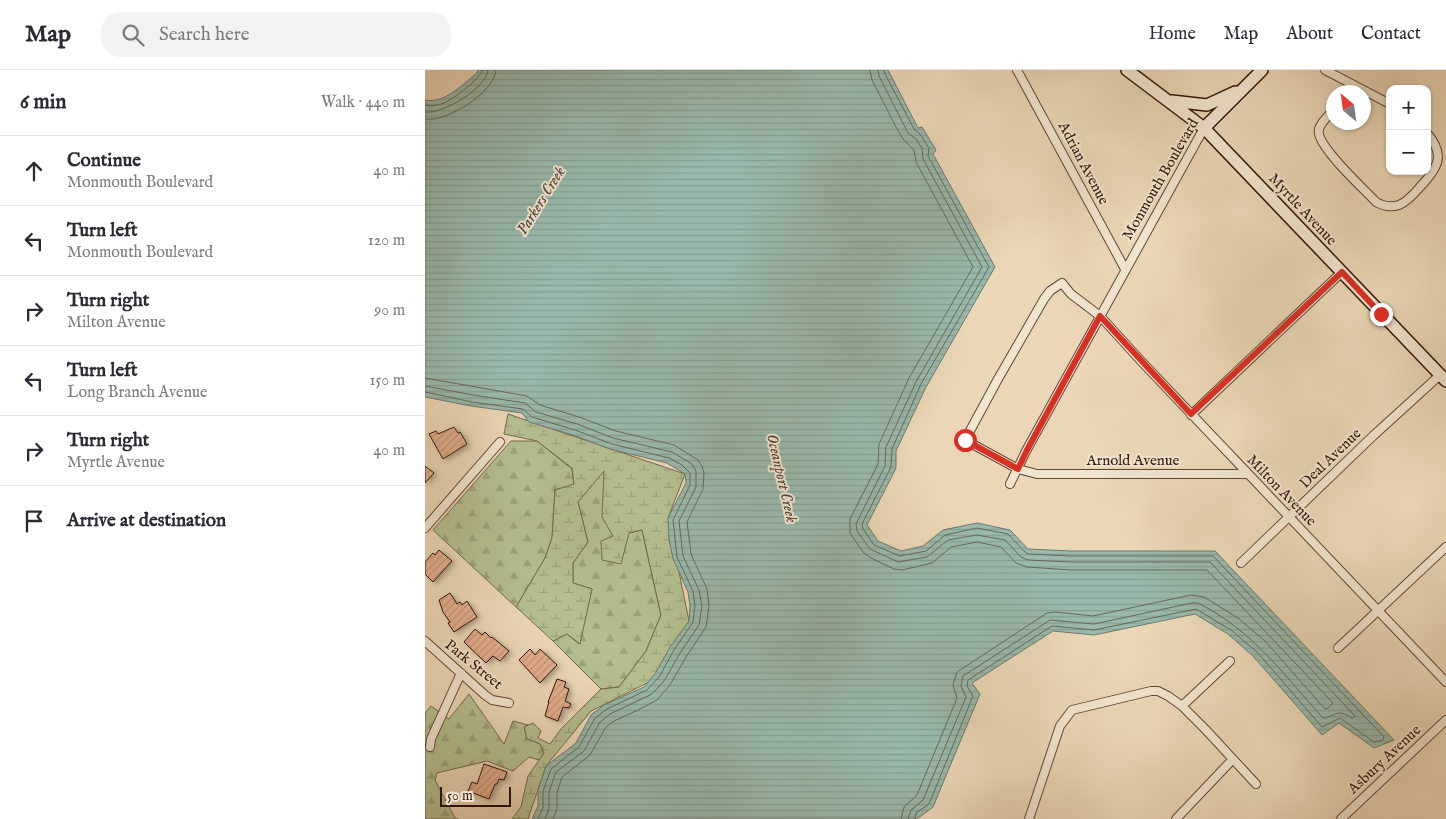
<!DOCTYPE html>
<html lang="en">
<head>
<meta charset="utf-8">
<style>
	body { margin:0; font-family:"IM FELL English",serif; background:#f2f2f3; color:#2b2b33 }
	.controls { position:absolute; right:15px; top:15px; display:grid; overflow:hidden; border-radius:10px; box-shadow:0 1px 4px #0004 }
	.controls button { width:45px; height:45px; display:grid; place-items:center; padding:0; border:0; border-bottom:1px solid #e1e1e2; background:#fff; color:#2b2b33; font:25px sans-serif }
	.compass { position:absolute; left:901px; top:15px; width:45px; height:45px; border-radius:50%; background:#fff; box-shadow:0 1px 4px #0004; rotate:331deg }
	.scale { position:absolute; left:15px; bottom:12px; width:71px; box-sizing:border-box; padding-left:5px; border:2px solid #331609; border-top:0; font-size:14px; line-height:18px; white-space:nowrap; color:#331609; -webkit-text-stroke:4px #f2e5d0; paint-order:stroke }
	.stop { position:absolute; width:15px; height:15px; margin:-11px; border:4px solid #d93025; border-radius:50%; background:#fff }
	.stop.end { background:#d93025; border-color:#fff; box-shadow:0 1px 5px #0008 }
	.list { margin:0; padding:0; list-style:none }
	h2 { display:flex; justify-content:space-between; align-items:center; height:65px; margin:0; padding:0 20px; font-size:21px }
	h2 small { font-size:16px; font-weight:400; color:#7c7c81 }
	.list li { display:grid; grid-template-columns:32px 1fr auto; gap:15px; align-items:center; box-sizing:border-box; height:70px; padding:0 20px; border-top:1px solid #e1e1e2 }
	.list b { display:block; font-size:19px; white-space:nowrap }
	.list p { margin:0; font-size:16px; white-space:nowrap; color:#7c7c81 }
	.list em { font-size:16px; font-style:normal; color:#7c7c81 }
	.icon { flex:none; width:28px; height:28px; fill:none; stroke:currentColor; stroke-width:2; stroke-linecap:round; stroke-linejoin:round }
	.map { position:relative; flex:none; width:1021px; height:749px; overflow:hidden }
	header { display:flex; align-items:center; gap:30px; box-sizing:border-box; height:70px; padding:0 25px; background:#fff; border-bottom:1px solid #e1e1e2 }
	header strong { font-size:24px }
	nav { display:flex; gap:28px; margin-inline-start:auto; font-size:18px }
	.search { width:350px; height:45px; background:#f2f2f3; display:flex; align-items:center; gap:12px; box-sizing:border-box; padding:0 18px; border-radius:20px; color:#7c7c81; font-size:19px }
	main { display:flex }
	aside { flex:1; background:#fff }
	.map>svg:first-child { display:block }
	.forest { fill:url(#forest-firs); stroke:#746a4c }
	.wetland { fill:url(#wetland-marsh); stroke:#746a4c }
	.water { fill:url(#water-rules); stroke:#70786b }
	.lines { fill:none; stroke-linecap:round; stroke-linejoin:round }
	.shore { stroke:#66685a; stroke-width:1 }
	.building { fill:url(#building-hatch); stroke:#331609; filter:url(#shadow) }
	.street-casing { stroke:#614634; stroke-width:10 }
	.secondary-casing { stroke:#331609; stroke-width:14 }
	.street { stroke:#f2e5d0; stroke-width:8 }
	.secondary { stroke:#f2e5d0; stroke-width:11 }
	.route { stroke:#d93025; stroke-width:6 }
	.labels { text-anchor:middle; stroke-width:4; stroke-linejoin:round; paint-order:stroke }
	.street-label { font-size:15px; fill:#331609; stroke:#f2e5d0 }
	.water-label { font-size:16px; font-style:italic; fill:#52473a; stroke:#f2e5d0 }
</style>
</head>
<body>
<header>
<strong>Map</strong>
<div class="search"><svg class="icon" aria-label="search" viewBox="0 0 24 24"><circle cx="10" cy="10" r="6"/><path d="M15 15l6 6"/></svg>Search here</div>
<nav><a>Home</a><a>Map</a><a>About</a><a>Contact</a></nav>
</header>
<main>
<aside>
<h2>6 min<small>Walk · 440 m</small></h2>
<ul class="list">
<li><svg class="icon" aria-label="ahead" viewBox="0 0 24 24"><path d="M12 20V5M6 11l6-6 6 6"/></svg><div><b>Continue</b><p>Monmouth Boulevard</p></div><em>40 m</em></li>
<li><svg class="icon" aria-label="left" viewBox="0 0 24 24"><path d="M17 20v-9H6M10 6l-5 5 5 5"/></svg><div><b>Turn left</b><p>Monmouth Boulevard</p></div><em>120 m</em></li>
<li><svg class="icon" aria-label="right" viewBox="0 0 24 24"><path d="M7 20v-9h11M14 6l5 5-5 5"/></svg><div><b>Turn right</b><p>Milton Avenue</p></div><em>90 m</em></li>
<li><svg class="icon" aria-label="left" viewBox="0 0 24 24"><path d="M17 20v-9H6M10 6l-5 5 5 5"/></svg><div><b>Turn left</b><p>Long Branch Avenue</p></div><em>150 m</em></li>
<li><svg class="icon" aria-label="right" viewBox="0 0 24 24"><path d="M7 20v-9h11M14 6l5 5-5 5"/></svg><div><b>Turn right</b><p>Myrtle Avenue</p></div><em>40 m</em></li>
<li><svg class="icon" aria-label="arrive" viewBox="0 0 24 24"><path d="M6 21V4h12l-3 4 3 4H6"/></svg><div><b>Arrive at destination</b></div></li>
</ul>
</aside>
<div class="map">
<svg width="1021" height="749" viewBox="0 0 1021 749">
	<defs>
		<pattern id="forest-firs" width="22" height="20" patternUnits="userSpaceOnUse" patternTransform="scale(1.25)"><rect width="22" height="20" fill="#b5bf90"/><path d="M5 1l3.5 6h-7zM16 11l3.5 6h-7z" fill="#9ca37b"/></pattern>
		<pattern id="wetland-marsh" width="20" height="14" patternUnits="userSpaceOnUse" patternTransform="scale(1.25)"><rect width="20" height="14" fill="#b5bf90"/><path d="M1 5h8M5 5V1M11 12h8M15 12V8" fill="none" stroke="#9ca37b"/></pattern>
		<pattern id="water-rules" width="6" height="5" patternUnits="userSpaceOnUse" patternTransform="scale(1.25)"><rect width="6" height="5" fill="#99baac"/><path d="M0 2.5h6" fill="none" stroke="#849f93"/></pattern>
		<pattern id="building-hatch" width="6" height="6" patternUnits="userSpaceOnUse" patternTransform="scale(1.25)"><rect width="6" height="6" fill="#e2ae8c"/><path d="M-1 1l2-2M0 6l6-6M5 7l2-2" fill="none" stroke="#c29577"/></pattern>
		<filter id="shadow"><feDropShadow dx="3.5" dy="2" stdDeviation="2.5" flood-color="#0004"/></filter>
	</defs>
	<rect width="100%" height="100%" fill="#ebd7b7"/>
	<filter id="stains"><feTurbulence type="fractalNoise" baseFrequency=".004" numOctaves="4"/><feColorMatrix values="0 0 0 0 .2 0 0 0 0 .09 0 0 0 0 .02 0 0 0 .5 -.17"/></filter>
	<radialGradient id="worn" r=".72"><stop offset=".6" stop-color="#630" stop-opacity="0"/><stop offset="1" stop-color="#630" stop-opacity=".3"/></radialGradient>
	<path class="forest" d="M86,371H112L147,399L149,415L130,420L127,468L120,488L91,537L8,460Z
		M179,400V423L204,463L217,460L236,545L221,581L194,617L176,619L128,571L142,564L154,574L167,519L148,513V493L163,472L153,432Z
		M44,624L79,674L88,651L103,655L99,657L115,674L119,683L114,690L104,687L88,701L62,691L12,703L10,710L30,748L33,749H0V643L6,636L24,649Z"/>
	<path class="wetland" d="M83,344L260,404L243,448L264,551L228,610L166,641L121,696L103,749H87L96,737L103,706L119,683L115,674L102,669L99,657L108,653L116,661L113,668L125,674L136,659L176,619L194,617L221,581L236,545L217,460L204,463L196,494L177,490L176,471L188,466L177,447L179,401L153,432L163,472L148,493V513L167,519L155,574L142,564L128,571L91,537L120,488L127,468L130,420L149,414L147,398L112,371L79,364Z"/>
	<path class="water" d="M53,0H463L493,58L497,57L511,80L508,84L570,197L501,317L471,381V398L442,455L453,471L476,481L498,476L518,460L552,453L585,460L603,479L646,481H790L969,670L949,678L914,653L897,665L828,586L803,564L770,544L669,565L628,561L547,613L555,624L508,737L492,749H107L113,736V720L121,696L151,673L166,645L179,635L219,617L230,604L245,577L264,551L265,536L263,522L248,489L244,469L243,448L261,413L260,404L242,393L185,379L148,365L104,352L97,343L46,336L0,327V30C19,34 37,15 51,4Z"/>
	<g class="lines">
		<path class="shore" d="M445,0L447,10L471,57L478,69L489,80L491,92L548,197L484,308L454,374L453,394L425,449V463L438,482L446,488L469,499L477,500L507,493L526,477L552,472L576,477L591,493L602,497L646,500H782L908,633L902,639L899,638L840,571L813,548L779,527L766,525L668,546L630,542L622,543L532,602L528,615L532,628L492,725L479,737L476,749
			M453,0L454,6L483,63L491,69L497,78L498,89L557,197L491,312L461,377L460,396L431,454L432,461L445,479L473,492L502,487L523,470L552,465L580,470L596,487L603,490L646,492H785L930,646L927,648C911,638 912,646 898,648C859,605 827,560 773,533H767L669,554L625,550L538,606L536,616L541,627L498,730L486,740L483,749
			M459,0L460,4L489,59L495,64L504,78L503,86L564,197L496,314L467,379L466,397L437,454L438,459L449,475L475,486L501,481L520,465L552,458L583,464L600,482L603,484L646,486H788L959,667L958,670L949,672L915,648L897,657L832,582L806,560L771,539L669,560L627,556L543,610L542,616L548,626L504,734L491,743L490,749
			M0,35C7,37 13,35 19,33C28,29 56,9 57,0
			M0,42C17,45 62,18 63,0
			M0,49C21,53 70,22 71,0
			M0,308L102,326L115,335L154,347L191,361L249,375L273,390L277,396L279,403L278,419L262,452L266,484L282,519L284,536L281,557L261,587L245,615L232,630L211,641L189,651L181,657L165,685L137,707L132,723V739L128,749
			M0,316L48,325L100,333L111,342L152,354L188,368L247,382L267,394L271,401V417L254,451L258,486L274,520L277,536L274,555L255,583L239,611L227,624L185,644L175,652L159,681L131,702L124,722V739L120,749
			M0,322L47,332L98,339L107,347L150,360L187,374L244,388L257,395L265,403V415L248,450L252,487L268,521L270,536L268,552L249,580L234,607L222,620L182,639L170,648L154,677L126,699L118,721V738L113,749"/>
	</g>
	<path class="building" d="M29,357L33,363L35,362L42,374L18,389L4,364L11,361L13,364Z
		M0,396L9,403L0,413Z
		M14,480L27,491L8,512L0,504V492L8,483L10,485Z
		M25,523L32,534L35,532L37,535L42,531L52,547L29,562L23,553L25,552L18,542L14,530Z
		M50,559L57,565L60,562L66,568L67,567L84,581L75,591L68,586L61,593L39,572Z
		M105,579L110,585L115,579L132,595L115,613L94,590Z
		M132,609L141,612L139,617L144,619L140,631L146,634L144,638L138,637L133,651L120,646L124,632H123Z
		M59,694L82,702L79,710L74,709L72,714H70L64,729L43,721L47,712L52,714Z"/>
	<g class="lines">
		<defs>
			<path id="street" d="M592,0L700,199
				M900,0L965,34
				M908,41C903,46 896,52 894,59C889,74 940,120 951,132C958,136 965,138 974,135C982,132 989,124 995,117C1013,98 1021,85 1002,63
				M766,345L917,202
				M822,404H612L593,399L540,370L573,309L619,229L625,221L637,213L646,224L675,246L716,291L1021,612
				M585,414L601,381L779,58
				M0,458L75,372
				M816,493L948,366L1015,305
				M0,571L60,625L67,630L84,633
				M913,578L1021,477
				M757,636L805,591
				M5,677L6,669L36,603
				M604,749L635,656L647,640L726,621H733L743,626L757,636L781,660L831,714
				M751,749L808,689
				M916,749L1021,650"/>
			<path id="secondary" d="M702,0L779,58L1021,311
				M747,31L782,35L810,22
				M779,58L837,0"/>
		</defs>
		<use href="#street" class="street-casing"/>
		<use href="#secondary" class="secondary-casing"/>
		<use href="#street" class="street"/>
		<use href="#secondary" class="secondary"/>
	</g>
	<g class="lines">
		<path class="route" d="M540,370L593,399L602,380L675,246L766,344L917,202L956,244"/>
	</g>
	<g class="labels">
		<g class="street-label">
			<text transform="translate(659 93) rotate(62)" y="5">Adrian Avenue</text>
			<text transform="translate(735 109) rotate(-60)" y="5">Monmouth Boulevard</text>
			<text transform="translate(878 139) rotate(47)" y="5">Myrtle Avenue</text>
			<text transform="translate(905 388) rotate(-44)" y="5">Deal Avenue</text>
			<text x="708" y="395">Arnold Avenue</text>
			<text transform="translate(857 420) rotate(46)" y="5">Milton Avenue</text>
			<text transform="translate(49 594) rotate(39)" y="5">Park Street</text>
			<text transform="translate(959 689) rotate(-43)" y="5">Asbury Avenue</text>
		</g>
		<g class="water-label">
			<text transform="translate(115 130) rotate(-58)" y="6">Parkers Creek</text>
			<text transform="translate(358 408) rotate(77)" y="6">Oceanport Creek</text>
		</g>
	</g>
	<rect width="100%" height="100%" filter="url(#stains)"/>
	<rect width="100%" height="100%" fill="url(#worn)"/>
</svg>
<div class="controls">
<button>+</button>
<button>−</button>
</div>
<svg class="compass" viewBox="-18 -18 36 36"><path d="M0-13l5 13h-10z" fill="#e53935"/><path d="M0 13l5-13h-10z" fill="#7c7c81"/></svg>
<div class="scale">50 m</div>
<div class="stop" style="left:540px;top:370px"></div>
<div class="stop end" style="left:956px;top:244px"></div>
</div>
</main>
</body>
</html>
